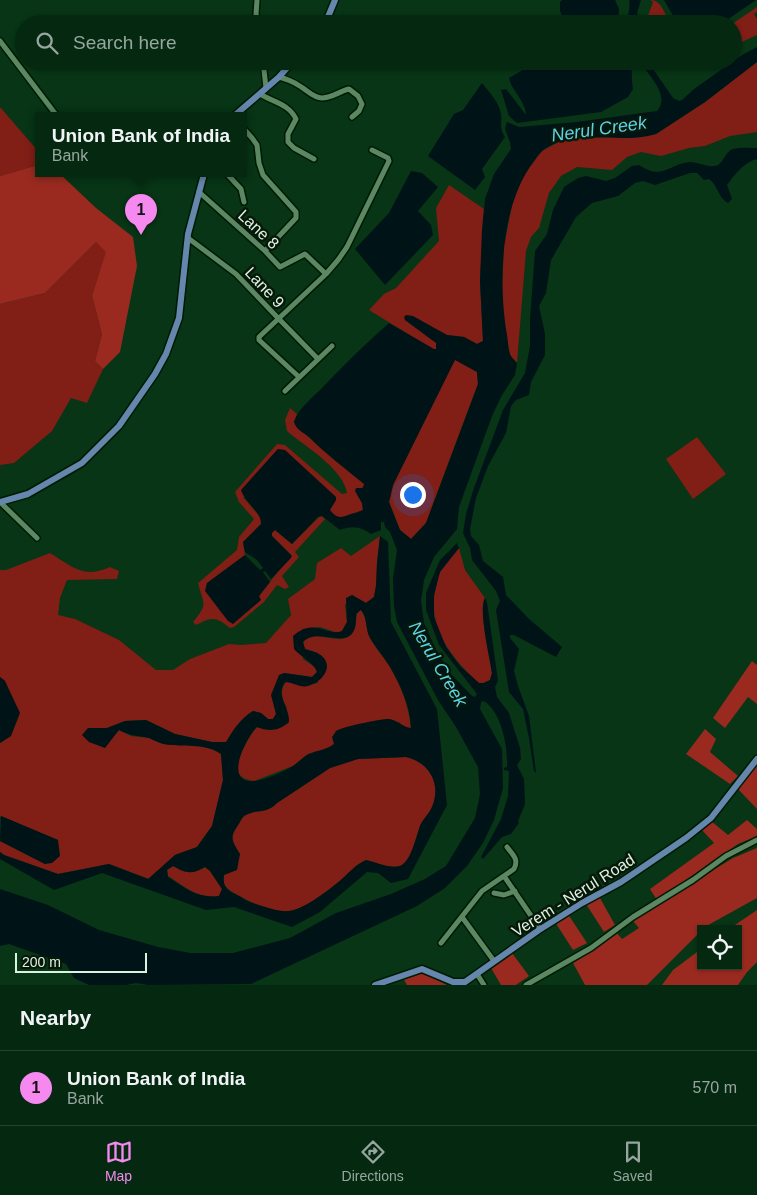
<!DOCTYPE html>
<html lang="en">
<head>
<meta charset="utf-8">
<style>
	body { margin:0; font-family:Arial,sans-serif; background:#13341e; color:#f1f3f6 }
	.controls { position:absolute; right:15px; bottom:15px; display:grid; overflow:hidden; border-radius:0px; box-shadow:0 1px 4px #0004 }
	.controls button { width:45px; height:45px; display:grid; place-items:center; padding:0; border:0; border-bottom:1px solid #264430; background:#052810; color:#f1f3f6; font:25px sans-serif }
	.scale { position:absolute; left:15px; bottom:12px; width:132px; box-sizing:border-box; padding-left:5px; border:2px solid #dbf3de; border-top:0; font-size:14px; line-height:18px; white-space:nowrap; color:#dbf3de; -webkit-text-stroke:4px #07180a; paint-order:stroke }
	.you { position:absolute; left:412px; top:494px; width:18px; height:18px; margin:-12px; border:4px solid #fff; border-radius:50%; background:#1a73e8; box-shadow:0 0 0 8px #1a73e833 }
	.badge { display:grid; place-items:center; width:32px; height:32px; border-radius:50%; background:#f589ef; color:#111; font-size:16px; font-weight:700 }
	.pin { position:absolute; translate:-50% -41px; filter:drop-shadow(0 1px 2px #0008) }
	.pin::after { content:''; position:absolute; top:26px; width:18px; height:15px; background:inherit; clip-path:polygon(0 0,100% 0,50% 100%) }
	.popup { position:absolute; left:35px; top:112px; width:212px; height:65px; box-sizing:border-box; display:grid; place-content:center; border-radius:0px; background:#052810; filter:drop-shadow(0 1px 4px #0005); font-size:16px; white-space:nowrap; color:#97a69f }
	.popup b { font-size:19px; color:#f1f3f6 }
	.popup::after { content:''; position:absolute; left:50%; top:100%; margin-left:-10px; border:10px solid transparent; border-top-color:#052810 }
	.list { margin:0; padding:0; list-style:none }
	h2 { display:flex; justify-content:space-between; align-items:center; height:65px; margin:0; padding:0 20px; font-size:21px }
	h2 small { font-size:16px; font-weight:400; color:#97a69f }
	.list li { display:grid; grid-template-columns:32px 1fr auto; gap:15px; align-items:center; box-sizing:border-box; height:75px; padding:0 20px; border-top:1px solid #264430 }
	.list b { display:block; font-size:19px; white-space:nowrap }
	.list p { margin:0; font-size:16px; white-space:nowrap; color:#97a69f }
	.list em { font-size:16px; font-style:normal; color:#97a69f }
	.icon { flex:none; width:28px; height:28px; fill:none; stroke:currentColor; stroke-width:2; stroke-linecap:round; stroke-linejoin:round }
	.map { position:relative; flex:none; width:757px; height:985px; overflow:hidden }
	.search { position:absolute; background:#052810; box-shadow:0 1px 4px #0004; left:15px; right:15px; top:15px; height:55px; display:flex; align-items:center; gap:12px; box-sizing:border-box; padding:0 18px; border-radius:28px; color:#97a69f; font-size:19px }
	.sheet { height:140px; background:#052810 }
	nav { display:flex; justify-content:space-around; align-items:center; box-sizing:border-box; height:70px; border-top:1px solid #264430; background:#052810; font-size:14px; color:#97a69f }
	nav a { display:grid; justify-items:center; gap:2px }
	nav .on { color:#f589ef }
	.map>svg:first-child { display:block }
	.green { fill:#811e16 }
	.forest { fill:#9a2a20 }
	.water { fill:#001418; fill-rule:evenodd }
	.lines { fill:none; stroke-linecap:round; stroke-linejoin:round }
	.minor-casing { stroke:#001a04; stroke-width:8 }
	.major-casing { stroke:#001a04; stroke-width:9 }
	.minor { stroke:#5b8763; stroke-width:5 }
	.major { stroke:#6587ad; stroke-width:6 }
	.labels { text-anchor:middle; stroke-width:5; stroke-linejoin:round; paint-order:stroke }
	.street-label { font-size:16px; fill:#dbf3de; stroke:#07180a }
	.water-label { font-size:18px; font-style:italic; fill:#5dd2e5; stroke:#07180a }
</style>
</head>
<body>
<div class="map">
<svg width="757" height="985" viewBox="0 0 757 985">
	<rect width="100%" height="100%" fill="#073515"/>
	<path class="green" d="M650,0C662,0 664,14 671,24H651L648,16L653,2Z
		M757,7V12L754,14L757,19V35L733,46V24H732Z
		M757,62V132L730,136L705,146L689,148L661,156L641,152L627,157L612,170L577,167L561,176L549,193L539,228L531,237L526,251L517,363L510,355L504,321L502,288L504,246L512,205L524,173L542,151L562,140L656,134L705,102Z
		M0,107L38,151V165L0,176Z
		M449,185L484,209L480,281L483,341L477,344L464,337L447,335L429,326L405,320L437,343V349L434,350L369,310L384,294L396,288L439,241L436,208Z
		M96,242L107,252L92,296L102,334L95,361L103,369L87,403L71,398L52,431L14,463L0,465V304L45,293Z
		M455,359L477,372L478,384L426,523L411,539L400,530L389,502L393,485Z
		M290,408L297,414L294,422C298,431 304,432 310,438C327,455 346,469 365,484L357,494L362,503L363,510L344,517H337L329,510L336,500L243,497L261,518V524L243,542L245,555L206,584L259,596L291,555L272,536V532L275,530L292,544L319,517L322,516L325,519L295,552L299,557L282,576L289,587L285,589L277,585L264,602L234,627L230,628C216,617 213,616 196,625L193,622C209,603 203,604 198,583L237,550L239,537L254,519L239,502L235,492L277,444L285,445L342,494L347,493C343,468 304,446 287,431L285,420Z
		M697,437L726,474L693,499L666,459Z
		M380,536L377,563L376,586L374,597L366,603L352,595L345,605L347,622L342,631L338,633L320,627L302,629L303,659L315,667L317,672L312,677L284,673L272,695L276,714L273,719H268L261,713L253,711C241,719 233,729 227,742H212L175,734L146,720L125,721L107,728H88L119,730L131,736L149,738L163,744L193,745L215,749L221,754L223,780L212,826L197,847L175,855L149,879L109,864L58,874L4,855L0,852V841L45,864L58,840L1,816L0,817V743L11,736L5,681L0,677V570H6L50,553C73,567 83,579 110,567L119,571L117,579L67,580L60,598L58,615L75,619L119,640L156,670H173L190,659L229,644L242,645L266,643L291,615L288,599L315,579L317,563L341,548L351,556Z
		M459,548L465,570L485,598C478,609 490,658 492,673L490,680L483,683H479C451,658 426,626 436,587C437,582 438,576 440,572C444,563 453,555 459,548Z
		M360,609C368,618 365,628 370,638C375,648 384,657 390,667C401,686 409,706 411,729L404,727L399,722L334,744L328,749L308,754L293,766L254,781C247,780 240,778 238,771C235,761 250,734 257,727L264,729L287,708C282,699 279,691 286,682H293L299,686L318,683V653L305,649L303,642C317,627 338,648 351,634C359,627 353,617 360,609Z
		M406,757C429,762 442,784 432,807C429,814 423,819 420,826C416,837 411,862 400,866C390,869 375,862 366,860C356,865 350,872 342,879C329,890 306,909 289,911C271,913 250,902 234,893C212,881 229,868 240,854C230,838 230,837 240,822C242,818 243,816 248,814C260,809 266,814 277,803L330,768L358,759Z
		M173,866C185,873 192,875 205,867L210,871L222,889L219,896C196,898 187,888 168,876L167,870Z"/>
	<path class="forest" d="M38,165V174H60L96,208L133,237L137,266L120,352L103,369L95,361L102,334L92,296L106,252L96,242L45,293L0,304V176Z
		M752,661L757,665V704L748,697L725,728L713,718Z
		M705,729L716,739L710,752L738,776L730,784L686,754Z
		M756,765H757V809L737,788Z
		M747,820L757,829V836L738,844L657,900L650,889L714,843L701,829L711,821L728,835Z
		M757,848V898L701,929V931L647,985H585L573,963L591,952L615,931L622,939L639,928L632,920L733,858Z
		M600,898L615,925L604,932L586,904Z
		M757,910V962L747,972L738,985H662L673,970L701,949V966H738V929H729Z
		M568,914L587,943L573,950L555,922Z
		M512,953L529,976L516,985H501L491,968Z
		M423,973L447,985H407L403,978Z"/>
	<path class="water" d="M562,0H615L619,9L618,24H566L560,11V2Z
		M629,0H641L637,13L641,24H627C627,15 631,9 629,0Z
		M664,0H756L721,24H678Z
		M757,47V62L705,102L656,134C621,145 580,128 548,147C542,150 538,155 535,160C500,203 498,283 507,335C508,341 508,349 510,354C511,357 515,361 517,363L515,375L502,395L492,416L459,507L457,529L434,557L424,580L421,601L424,623L437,652L451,674L472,696L475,697L477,694L439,645L426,610V593L440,560L457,543L459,548L440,572L434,595V617L446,647L460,666L479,683H484L490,680L492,673C490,658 478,609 485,598L487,602L498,681L495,687L497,697L509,713L520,748L521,759L517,765L524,779L525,804L518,821L519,823L511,834L502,837L483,859L481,857L501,819L508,796L509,771L504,770V768L507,767C508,747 502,713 484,701L481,702L480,709L502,749L503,788L494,820L483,843L467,866L445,888L417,906L251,984L148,985L136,983L126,985H89L74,978L66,964L9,944L0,946V889L48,905L99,930L158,947L190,953H233L290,938L336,913L391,894L425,879L446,866L475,818L480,794L478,767L456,727L438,700L397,622L394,607L393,578L397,550L390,532L385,527L384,522H381V530L371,534C362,527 352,525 340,530L322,516L318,517L292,544L275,530L272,533V536L292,556L290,559L271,579L265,571L263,572L270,582L259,596L261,600L233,624L228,621L205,591L207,583L245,555L260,570L263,568L257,560L245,552L243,542L261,524C261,511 245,503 241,490L276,451L278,449L285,450L336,497V500L330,510C337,519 340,518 351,514C355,513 359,512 363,510L362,503L355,491L356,488H363L364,484C346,469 327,455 310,438C304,432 297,431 294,422C298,409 311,399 321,389C343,366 365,344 389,323L434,349H436V343L405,320L404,317L406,315L413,316L447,335L464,337L477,344L483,341L480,281L482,229L485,199L494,174L511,149L510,142L505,129L507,122L519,127L577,122L657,111C671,95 648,76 640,61H650L651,66L673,98L679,101L682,100L694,89L742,55ZM455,360L477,372L478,384L426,523L411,539L400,530L389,502L393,485Z
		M538,61H630C633,70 631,79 633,89L628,97L601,112L517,123L509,116L501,90L506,89L526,115C526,102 512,91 509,78Z
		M482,83C489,92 499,102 501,114C502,123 499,128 505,137L482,169L485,177L475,190L428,156L454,114L463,110Z
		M757,148V159C744,162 734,175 727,185L732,199L728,203C718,198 718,185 709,179L704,180L697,173H690L655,185L643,181L635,183L618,196L592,203L576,217L551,260L546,293L539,306L545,334V355L531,382L529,395L516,400L511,406L506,433L488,466L476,498L470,529L471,536L479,545L483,561L503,577L506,595L529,619L562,647L556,657L514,635H510V638L519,649L514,671L518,686L529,716L536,773L534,771L529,738L523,709L509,692L496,610L500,601L496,591L472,560L470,548L463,533L466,514L474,488L503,410L525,373L530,346V319L535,251L547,234L553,210L564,187L578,178L586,176L606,181L615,178L632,166L639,165C663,181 668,164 690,162C698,162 706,167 714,166C723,166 724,152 733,149C740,147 750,148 757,148Z
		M411,171L422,173L438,187L418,211L431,225L433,235L385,285L355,249L389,213Z
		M380,536L388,542L391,622L437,709L447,805L408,879L391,883L378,873L367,872L320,912L292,927L234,907L206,910L102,873L54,890L0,859V852L4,855L58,874L109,864L148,879L175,855L197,847L212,826L223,780L221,754C203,742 184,748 164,744C159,743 154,740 149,738C136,735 133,737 119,730L105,748L89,742L82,735L88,728H107L125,721L146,720L175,734L212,742H226C234,729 240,719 253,711L261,713L268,719H273L276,714L271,695L279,675L284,673L312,677L317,672C315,664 300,656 294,649L293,636C315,617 326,637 342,631L347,622L346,598L352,595L366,603L374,597L376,586L377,563ZM361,610C368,618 365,629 370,638C376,648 384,657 390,667C401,686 410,706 411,728C403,727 398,721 390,719C384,718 341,727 336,731C336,731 333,736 332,737L334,744C326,750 318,750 309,754C303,757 299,762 293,766C285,771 263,781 254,781C222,784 247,736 257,727C269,732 279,731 289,722C290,707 275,696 285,682C293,682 300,688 308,686C320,683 334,669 323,657C318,652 311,651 305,649L303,642C320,624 358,659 356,614ZM406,757C429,762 442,784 432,807C429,814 423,819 420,826C416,837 411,862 400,866C390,869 375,862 366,860C355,865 351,871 342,879C330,889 305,909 289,911C280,912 268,908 259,905C252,903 246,901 241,897C230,891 222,890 224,875L237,870L240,854C230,838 230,837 240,822C242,818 243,816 248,814C260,809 266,814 277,803L330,768L358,759ZM173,866C186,873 191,875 205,867L210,871L222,889L219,896C197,899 186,888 168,877L167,870Z
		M0,677L5,681L20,713L11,736L0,743Z
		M1,816L58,840L60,856L52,863L45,864L0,841Z"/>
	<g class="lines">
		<defs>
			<path id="minor" d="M257,0L256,14L259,24
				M0,41L57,116
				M263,61L266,88
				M279,77C286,79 292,81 298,85C306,89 313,98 322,98C332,98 340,91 349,89L358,96L362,104L359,111L352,117
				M260,94C273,102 289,104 296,119L288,134V142L294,148L314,159
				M244,129L252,138L257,145L259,163L263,175L296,212V218L265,251
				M227,174L241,189L244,202
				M199,192L265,251L280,267L305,254L326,274
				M188,238L236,274L278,318L318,359
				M299,377L259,340V337L326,274L338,260L347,247L389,161L388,158L372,150
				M285,391L332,346
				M0,502L37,538
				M504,876L540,929
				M494,893L504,895L515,891
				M462,917L494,961
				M441,943L482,891L514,869C519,859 513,855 507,847
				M477,974L484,985
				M526,985L591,948L633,917L693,880L726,856L757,840"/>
			<path id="major" d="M325,24L335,0
				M234,116L279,77L293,61
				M0,502L28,494L82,463L119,426L155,374L166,354L179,318L188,234L204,174
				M375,985L422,969L453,982H465L539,930L582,903L621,882L686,838L711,818L757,759"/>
		</defs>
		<use href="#minor" class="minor-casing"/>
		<use href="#major" class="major-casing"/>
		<use href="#minor" class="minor"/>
		<use href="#major" class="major"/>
	</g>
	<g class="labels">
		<g class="street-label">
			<text transform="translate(259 229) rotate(43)" y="6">Lane 8</text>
			<text transform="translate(265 287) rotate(47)" y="6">Lane 9</text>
			<text transform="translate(573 895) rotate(-32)" y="6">Verem - Nerul Road</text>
		</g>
		<g class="water-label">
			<text transform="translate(599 129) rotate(-8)" y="6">Nerul Creek</text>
			<text transform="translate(438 664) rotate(59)" y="6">Nerul Creek</text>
		</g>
	</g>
</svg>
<div class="controls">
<button><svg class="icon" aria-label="locate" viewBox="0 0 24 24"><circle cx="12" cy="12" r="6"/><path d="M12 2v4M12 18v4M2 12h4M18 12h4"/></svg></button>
</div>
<div class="scale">200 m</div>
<div class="you"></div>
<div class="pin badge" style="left:141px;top:235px">1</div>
<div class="popup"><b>Union Bank of India</b>Bank</div>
<div class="search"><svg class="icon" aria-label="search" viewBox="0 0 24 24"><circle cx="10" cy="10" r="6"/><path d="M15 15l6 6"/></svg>Search here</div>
</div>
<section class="sheet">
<h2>Nearby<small></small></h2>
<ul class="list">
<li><span class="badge">1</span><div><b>Union Bank of India</b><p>Bank</p></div><em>570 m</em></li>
</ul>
</section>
<nav>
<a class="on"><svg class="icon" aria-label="map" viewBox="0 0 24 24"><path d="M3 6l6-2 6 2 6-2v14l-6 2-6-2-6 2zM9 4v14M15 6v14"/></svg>Map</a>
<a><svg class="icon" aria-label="directions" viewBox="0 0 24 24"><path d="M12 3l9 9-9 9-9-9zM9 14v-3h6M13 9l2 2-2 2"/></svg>Directions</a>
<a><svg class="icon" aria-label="saved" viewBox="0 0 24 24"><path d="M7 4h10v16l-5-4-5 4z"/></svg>Saved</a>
</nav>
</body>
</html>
